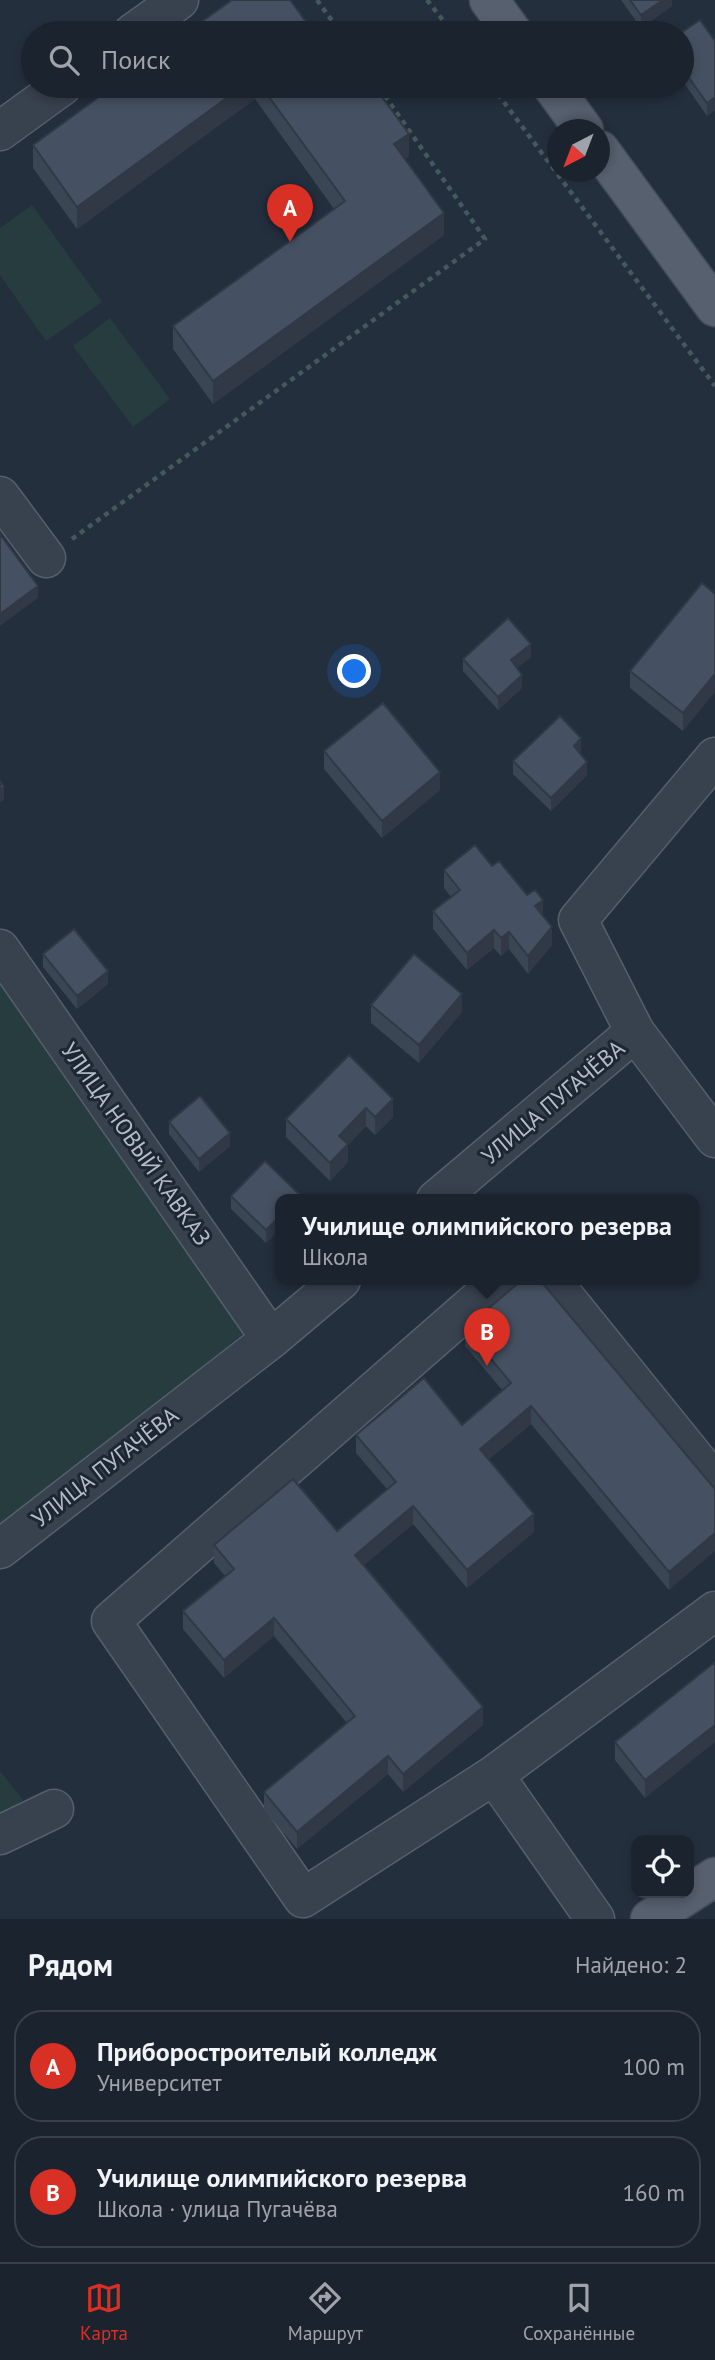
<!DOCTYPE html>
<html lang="ru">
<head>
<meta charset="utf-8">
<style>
	body { margin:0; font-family:"PT Sans",sans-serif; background:#282f3a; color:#f1f3f6 }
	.controls { position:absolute; right:21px; bottom:21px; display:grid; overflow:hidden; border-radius:14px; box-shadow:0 4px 10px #0003 }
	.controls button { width:63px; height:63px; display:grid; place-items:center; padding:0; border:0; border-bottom:2px solid #39404a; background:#1b232e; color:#f1f3f6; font:35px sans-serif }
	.compass { position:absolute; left:547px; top:119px; width:63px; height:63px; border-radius:50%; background:#1b232e; box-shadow:0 4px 10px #0003; rotate:222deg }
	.you { position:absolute; left:355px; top:672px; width:24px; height:24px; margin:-18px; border:5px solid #fff; border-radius:50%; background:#1a73e8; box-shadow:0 0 0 10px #1a73e833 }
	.badge { display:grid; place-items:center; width:46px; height:46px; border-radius:50%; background:#d93025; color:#fff; font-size:23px; font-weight:700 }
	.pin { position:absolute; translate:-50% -58px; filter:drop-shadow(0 2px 4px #0008) }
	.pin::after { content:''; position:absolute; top:37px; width:24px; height:21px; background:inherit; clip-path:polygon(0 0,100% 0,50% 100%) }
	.popup { position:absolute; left:275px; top:1194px; width:424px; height:91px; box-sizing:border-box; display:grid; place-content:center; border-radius:14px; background:#1b232e; filter:drop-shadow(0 2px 5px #0005); font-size:23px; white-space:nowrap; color:#a0a4aa }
	.popup b { font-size:26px; color:#f1f3f6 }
	.popup::after { content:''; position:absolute; left:50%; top:100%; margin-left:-14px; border:14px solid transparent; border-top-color:#1b232e }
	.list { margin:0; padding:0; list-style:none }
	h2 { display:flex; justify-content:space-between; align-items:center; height:91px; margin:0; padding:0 28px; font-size:30px }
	h2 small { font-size:23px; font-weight:400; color:#a0a4aa }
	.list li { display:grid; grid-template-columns:46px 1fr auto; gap:21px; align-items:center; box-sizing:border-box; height:112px; margin:0 14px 14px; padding:0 14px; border:2px solid #39404a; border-radius:28px }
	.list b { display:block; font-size:26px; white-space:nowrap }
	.list p { margin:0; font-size:23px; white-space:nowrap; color:#a0a4aa }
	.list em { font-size:23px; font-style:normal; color:#a0a4aa }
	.icon { flex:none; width:38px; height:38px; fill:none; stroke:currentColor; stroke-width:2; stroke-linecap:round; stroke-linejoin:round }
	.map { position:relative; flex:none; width:715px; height:1919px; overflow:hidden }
	.search { position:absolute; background:#1b232e; box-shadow:0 4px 10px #0003; left:21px; right:21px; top:21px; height:77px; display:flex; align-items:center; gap:18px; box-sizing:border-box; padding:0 24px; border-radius:38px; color:#a0a4aa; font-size:26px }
	.sheet { height:343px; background:#1b232e }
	nav { display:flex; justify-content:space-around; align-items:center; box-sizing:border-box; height:98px; border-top:2px solid #39404a; background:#1b232e; font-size:19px; color:#a0a4aa }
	nav a { display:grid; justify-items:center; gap:4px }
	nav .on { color:#d93025 }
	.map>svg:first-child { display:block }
	.green { fill:#263c3f }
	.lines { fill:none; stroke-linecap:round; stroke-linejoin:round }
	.minor-casing { stroke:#565f6c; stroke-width:41 }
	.major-casing { stroke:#414a57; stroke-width:41 }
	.path { stroke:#44595c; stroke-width:4.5; stroke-dasharray:5 5; stroke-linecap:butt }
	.minor { stroke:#38414e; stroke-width:38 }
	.major { stroke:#56606e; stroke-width:38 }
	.wall { fill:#3b4654 }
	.shaded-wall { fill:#303945 }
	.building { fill:#455162; stroke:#303945; stroke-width:2 }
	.labels { text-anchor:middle; stroke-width:6; stroke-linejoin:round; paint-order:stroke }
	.street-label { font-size:23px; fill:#b4bcc9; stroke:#1d2633 }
</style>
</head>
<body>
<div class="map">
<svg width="715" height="1919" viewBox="0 0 715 1919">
	<rect width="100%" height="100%" fill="#242f3e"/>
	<path class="green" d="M32,205L102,302L46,341L0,275V228Z
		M110,318L170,399L133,427L73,346Z
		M0,960L253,1330L0,1534Z
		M0,1771L23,1800L0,1817Z"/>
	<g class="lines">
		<defs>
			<path id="minor" d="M133,33L179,0
				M0,131L62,86
				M0,496L46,558
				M0,949L271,1339
				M635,1032L715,1138
				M436,1200L635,1032L578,920L715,757
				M501,1280L111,1621L303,1898L494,1775L715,1611
				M551,1280L715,1483
				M0,1549L271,1339L341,1280
				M494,1775L595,1919
				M0,1835L54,1809"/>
			<path id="major" d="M489,0L513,33
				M552,86L584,130
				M600,150L715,307
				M650,1919L715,1877"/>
		</defs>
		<use href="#minor" class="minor-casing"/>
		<use href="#major" class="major-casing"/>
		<path class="path" d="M317,0L341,33
			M427,0L453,33
			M378,86L385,96L399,86
			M492,86L715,386
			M72,539L485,239L385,96"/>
		<use href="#minor" class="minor"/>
		<use href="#major" class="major"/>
	</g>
	<path class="wall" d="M621,0H672V6L641,28Z
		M682,33L715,41V110L707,116L682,80Z
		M114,86H374L409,156L405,159L444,235L213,404L173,349V326L334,209L255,99L77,229L33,168V145Z
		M715,594L683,731L630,688V671Z
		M531,657L517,668L522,688L498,710L463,671V659Z
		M324,751L440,790L382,838L324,769Z
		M581,751L579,752L587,775L551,811L513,774V761Z
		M492,866L543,916L552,945L528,974L509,949L501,956L494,948L467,970L433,929V911L451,897L444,888V870Z
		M43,954L108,984L77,1009L43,967Z
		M371,1005L462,1012L419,1063L371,1023Z
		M349,1055L393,1117L375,1135L366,1126L348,1145V1162L330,1181L286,1137V1119Z
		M169,1122L230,1146L199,1172L169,1134Z
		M231,1196L300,1200H281V1228L266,1243L231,1209Z
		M465,1328L715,1489L669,1590L531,1424L489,1459L534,1532L467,1588L413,1524L364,1565L483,1725L403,1792L388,1774L297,1849L264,1810V1792L347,1723L274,1636L224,1678L183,1629V1611L225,1576L214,1563V1545L337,1531L387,1489L356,1453V1435L462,1425L503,1391L465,1346Z
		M715,1662L645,1798L615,1760V1742Z"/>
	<path class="shaded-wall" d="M663,0H672V6L641,28V15Z
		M243,86H255V99L77,229V207Z
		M715,97V110L707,116V103Z
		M409,134V156L394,166V144Z
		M444,213V235L213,404V381Z
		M38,586V598L0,626V614Z
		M531,644V657L511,673V660Z
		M715,674V692L683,731V713Z
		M522,675V688L498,710V697Z
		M581,738V751L574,759V746Z
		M587,762V775L551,811V798Z
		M440,772V790L382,838V821Z
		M4,787V800L0,802V790Z
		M543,900V918L535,906Z
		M552,927V945L528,974V956Z
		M494,930V948L467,970V953Z
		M509,932V949L501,956V938Z
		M108,971V984L77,1009V996Z
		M462,994V1012L419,1063V1045Z
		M393,1099V1117L375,1135V1117Z
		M366,1108V1126L348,1145V1162L330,1181V1163L339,1136Z
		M230,1133V1146L199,1172V1159Z
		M281,1215V1228L266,1243V1230Z
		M531,1406V1424L480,1467V1449Z
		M413,1506V1524L355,1572V1555Z
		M534,1514V1532L467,1588V1570Z
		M715,1533V1551L669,1590V1572Z
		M274,1618V1636L224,1678V1660Z
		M483,1707V1725L403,1792V1774Z
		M715,1725V1742L645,1798V1780Z
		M388,1756V1774L297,1849V1832Z"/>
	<path class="building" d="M232,0H290L314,33H186Z
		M630,0H663L641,15Z
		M700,20L715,41V97L707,103L682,68V33H681Z
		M331,27L336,33H323Z
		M114,86H243L77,207L33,145Z
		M261,86H374L409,134L394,144L444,213L213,381L173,326L345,201Z
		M0,534L38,586L0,614Z
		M702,583L715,594V674L683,713L630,671Z
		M508,618L531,644L511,660L522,675L498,697L463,659Z
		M383,703L440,772L382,821L324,751Z
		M560,716L581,738L574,746L587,762L551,798L513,761Z
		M0,781L4,787L0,790Z
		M475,845L492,866L499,861L527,895L535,890L543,900L535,906L552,927L528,956L509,932L501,938L494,930L467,953L433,911L460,890L444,870Z
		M74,929L108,971L77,996L43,954Z
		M414,954L462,994L419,1045L371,1005Z
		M349,1055L393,1099L375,1117L366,1108L339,1136L348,1144L330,1163L286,1119Z
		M200,1096L230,1133L199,1159L169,1122Z
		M265,1161L300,1195L296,1200H281V1215L266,1230L231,1196Z
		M522,1280H540L715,1489V1533L669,1572L531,1406L480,1449L534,1514L467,1570L413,1506L355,1555L483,1707L403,1774L388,1756L297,1832L264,1792L355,1716L274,1618L224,1660L183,1611L234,1569L214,1545L293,1479L337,1531L396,1482L356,1435L424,1378L462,1425L511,1383L465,1328Z
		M715,1662V1725L645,1780L615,1742Z"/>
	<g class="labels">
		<g class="street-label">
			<text transform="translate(553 1102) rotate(-40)" y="8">УЛИЦА ПУГАЧЁВА</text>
			<text transform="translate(136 1144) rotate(55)" y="8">УЛИЦА НОВЫЙ КАВКАЗ</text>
			<text transform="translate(105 1467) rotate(-38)" y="8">УЛИЦА ПУГАЧЁВА</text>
		</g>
	</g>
</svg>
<div class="controls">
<button><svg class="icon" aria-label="locate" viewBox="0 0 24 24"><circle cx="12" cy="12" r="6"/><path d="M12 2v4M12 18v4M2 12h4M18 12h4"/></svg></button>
</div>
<svg class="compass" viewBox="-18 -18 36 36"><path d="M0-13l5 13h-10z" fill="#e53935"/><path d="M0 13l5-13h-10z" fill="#a0a4aa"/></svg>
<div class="you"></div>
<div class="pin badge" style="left:290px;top:242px">A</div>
<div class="pin badge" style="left:487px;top:1366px">B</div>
<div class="popup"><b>Училище олимпийского резерва</b>Школа</div>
<div class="search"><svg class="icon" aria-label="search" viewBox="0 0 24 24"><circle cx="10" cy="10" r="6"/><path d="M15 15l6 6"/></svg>Поиск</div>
</div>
<section class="sheet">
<h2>Рядом<small>Найдено: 2</small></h2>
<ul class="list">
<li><span class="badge">A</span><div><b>Приборостроителый колледж</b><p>Университет</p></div><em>100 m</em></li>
<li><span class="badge">B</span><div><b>Училище олимпийского резерва</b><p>Школа · улица Пугачёва</p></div><em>160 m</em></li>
</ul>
</section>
<nav>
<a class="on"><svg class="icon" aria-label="map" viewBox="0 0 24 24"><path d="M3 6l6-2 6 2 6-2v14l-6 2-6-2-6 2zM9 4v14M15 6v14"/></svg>Карта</a>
<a><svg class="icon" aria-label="directions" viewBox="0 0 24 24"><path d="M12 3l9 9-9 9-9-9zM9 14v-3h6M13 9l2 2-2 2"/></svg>Маршрут</a>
<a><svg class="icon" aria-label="saved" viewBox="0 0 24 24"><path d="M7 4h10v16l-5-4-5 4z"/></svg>Сохранённые</a>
</nav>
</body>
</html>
